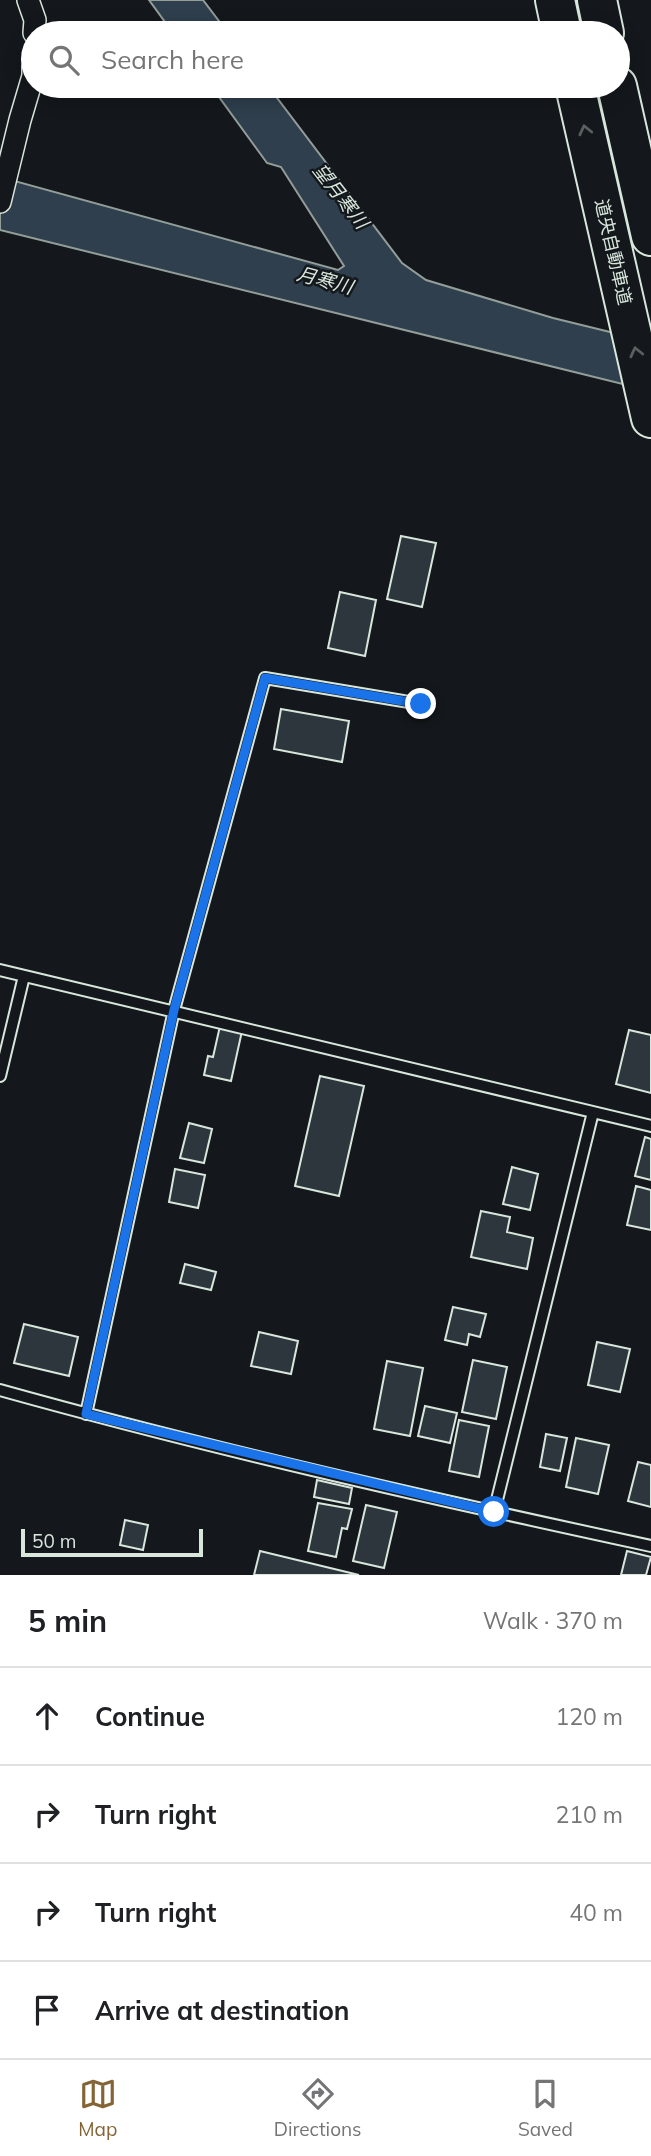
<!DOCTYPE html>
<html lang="en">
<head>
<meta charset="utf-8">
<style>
	body { margin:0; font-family:Mulish,"Noto Sans JP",sans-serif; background:#f2f2f2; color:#202124 }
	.scale { position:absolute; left:21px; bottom:18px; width:182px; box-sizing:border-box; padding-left:7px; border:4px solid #d8e6dc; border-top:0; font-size:19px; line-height:24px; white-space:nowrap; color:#d8e6dc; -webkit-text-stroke:5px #14181c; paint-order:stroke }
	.stop { position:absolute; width:21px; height:21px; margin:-16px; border:5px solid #1a73e8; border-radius:50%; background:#fff }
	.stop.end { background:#1a73e8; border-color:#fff; box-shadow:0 2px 7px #0008 }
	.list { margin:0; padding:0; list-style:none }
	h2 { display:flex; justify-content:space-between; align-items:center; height:91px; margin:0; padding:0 28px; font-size:30px }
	h2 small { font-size:23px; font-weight:400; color:#757577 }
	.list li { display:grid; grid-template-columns:46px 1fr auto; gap:21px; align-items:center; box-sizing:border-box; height:98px; padding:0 28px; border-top:2px solid #e0e0e0 }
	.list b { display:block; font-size:26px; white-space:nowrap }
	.list em { font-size:23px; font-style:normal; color:#757577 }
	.icon { flex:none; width:38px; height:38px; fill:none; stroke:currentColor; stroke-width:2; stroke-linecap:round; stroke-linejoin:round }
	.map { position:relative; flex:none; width:651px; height:1575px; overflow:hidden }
	.search { position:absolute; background:#fff; box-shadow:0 4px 18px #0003; left:21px; right:21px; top:21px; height:77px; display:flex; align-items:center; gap:18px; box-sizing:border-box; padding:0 24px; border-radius:38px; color:#757577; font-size:26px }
	.sheet { height:483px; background:#fff }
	nav { display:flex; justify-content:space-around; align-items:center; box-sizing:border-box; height:98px; border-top:2px solid #e0e0e0; background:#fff; font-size:19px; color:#757577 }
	nav a { display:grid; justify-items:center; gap:4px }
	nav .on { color:#846436 }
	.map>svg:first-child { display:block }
	.water { fill:#2f3f4d; stroke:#939e99; stroke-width:2 }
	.building { fill:#2c363c; stroke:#d8e6dc; stroke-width:2 }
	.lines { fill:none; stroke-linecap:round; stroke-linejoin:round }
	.lane-casing { stroke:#d8e6dc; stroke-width:14 }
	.street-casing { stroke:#d8e6dc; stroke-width:24 }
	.highway-casing { stroke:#d8e6dc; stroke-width:42 }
	.lane { stroke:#14181c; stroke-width:10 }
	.street { stroke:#14181c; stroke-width:21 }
	.highway { stroke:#14181c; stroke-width:38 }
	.oneway { stroke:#59605f }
	.route { stroke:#1a73e8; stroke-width:9 }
	.labels { text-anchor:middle; stroke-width:5; stroke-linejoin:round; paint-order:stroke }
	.street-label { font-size:18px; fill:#d8e6dc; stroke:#14181c }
	.water-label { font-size:19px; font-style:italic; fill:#d8e6dc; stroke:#14181c }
</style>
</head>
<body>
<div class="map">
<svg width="651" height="1575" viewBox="0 0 651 1575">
	<rect width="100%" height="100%" fill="#14181c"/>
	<path class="water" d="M149,0H203L228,33H173Z
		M211,86H268L402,263L426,280L553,318L651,342V391L0,230V177L338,270L344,266L281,167L267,163Z"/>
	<path class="building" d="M401,536L436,543L422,607L387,599Z
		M340,592L376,600L365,656L328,648Z
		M281,709L349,721L342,762L274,749Z
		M220,1026L242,1031L231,1081L204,1075L208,1056L213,1057Z
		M629,1030L651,1035V1093L616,1084Z
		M320,1076L364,1086L339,1196L295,1186Z
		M189,1123L212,1129L204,1163L180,1158Z
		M645,1137L651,1139V1180L635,1176Z
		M512,1167L538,1174L530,1210L503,1204Z
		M175,1169L205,1175L198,1208L169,1202Z
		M636,1186L651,1190V1230L627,1225Z
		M481,1211L510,1217L507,1232L533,1238L527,1269L471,1257Z
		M185,1264L216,1272L211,1290L180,1283Z
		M453,1307L486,1314L480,1337L469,1334L467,1345L445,1340Z
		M24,1324L78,1337L69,1376L14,1363Z
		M259,1332L298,1341L291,1374L251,1366Z
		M597,1342L630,1349L620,1392L588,1385Z
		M473,1360L507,1367L496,1419L462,1412Z
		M387,1361L423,1368L410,1436L374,1429Z
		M425,1406L457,1413L450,1443L418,1436Z
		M459,1420L489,1426L479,1477L449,1471Z
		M546,1434L567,1438L560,1471L540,1467Z
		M576,1438L609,1445L598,1494L566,1487Z
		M638,1462L651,1465V1507L628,1501Z
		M317,1480L352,1488L349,1504L314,1497Z
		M318,1503L352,1509L347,1529L342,1528L336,1557L308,1551Z
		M366,1505L397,1512L384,1568L353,1561Z
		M125,1520L148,1525L143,1550L120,1545Z
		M260,1551L359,1575H254Z
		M627,1551L651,1557L646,1575H621Z"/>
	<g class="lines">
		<defs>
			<path id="lane" d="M0,970L651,1126
				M0,1076L24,976
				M0,1390C215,1450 433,1499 651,1546
				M86,1414L174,1010L265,678L421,704
				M494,1512L593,1112"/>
			<path id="street" d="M28,0L35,20L34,33
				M0,202L20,120L33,76V68"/>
			<path id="highway" d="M555,0L562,33
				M597,0L604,33
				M575,86L651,418
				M617,86L651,236"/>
		</defs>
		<use href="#lane" class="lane-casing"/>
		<use href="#street" class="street-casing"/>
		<use href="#highway" class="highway-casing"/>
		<use href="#lane" class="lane"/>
		<use href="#street" class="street"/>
		<use href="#highway" class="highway"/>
	</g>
	<defs><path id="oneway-chevron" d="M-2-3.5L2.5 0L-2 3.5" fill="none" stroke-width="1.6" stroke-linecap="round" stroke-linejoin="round" transform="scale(1.75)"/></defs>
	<g class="oneway">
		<use href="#oneway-chevron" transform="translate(585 130) rotate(-103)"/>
		<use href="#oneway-chevron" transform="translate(636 352) rotate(-103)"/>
	</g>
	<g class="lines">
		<path class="route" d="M421,704L265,678L174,1010L86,1414L494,1512"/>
	</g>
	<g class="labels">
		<g class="street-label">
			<text transform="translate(613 252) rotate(77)" y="6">道央自動車道</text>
		</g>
		<g class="water-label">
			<text transform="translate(341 196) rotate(52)" y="7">望月寒川</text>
			<text transform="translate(325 280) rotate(15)" y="7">月寒川</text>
		</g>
	</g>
</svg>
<div class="scale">50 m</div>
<div class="stop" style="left:494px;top:1512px"></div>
<div class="stop end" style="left:421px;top:704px"></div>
<div class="search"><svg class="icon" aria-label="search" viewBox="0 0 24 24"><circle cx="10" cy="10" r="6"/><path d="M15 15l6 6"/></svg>Search here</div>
</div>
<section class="sheet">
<h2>5 min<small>Walk · 370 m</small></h2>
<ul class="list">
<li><svg class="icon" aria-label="ahead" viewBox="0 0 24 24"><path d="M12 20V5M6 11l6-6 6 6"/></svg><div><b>Continue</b></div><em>120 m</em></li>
<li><svg class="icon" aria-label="right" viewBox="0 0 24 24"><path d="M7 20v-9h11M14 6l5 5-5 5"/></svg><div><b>Turn right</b></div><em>210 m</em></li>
<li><svg class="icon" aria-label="right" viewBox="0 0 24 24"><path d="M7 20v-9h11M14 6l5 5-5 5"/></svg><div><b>Turn right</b></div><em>40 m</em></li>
<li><svg class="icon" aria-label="arrive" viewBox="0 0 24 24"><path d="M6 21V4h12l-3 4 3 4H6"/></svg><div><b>Arrive at destination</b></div></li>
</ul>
</section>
<nav>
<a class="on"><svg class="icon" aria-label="map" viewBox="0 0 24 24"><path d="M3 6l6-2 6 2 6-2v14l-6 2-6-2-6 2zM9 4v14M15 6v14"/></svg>Map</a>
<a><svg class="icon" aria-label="directions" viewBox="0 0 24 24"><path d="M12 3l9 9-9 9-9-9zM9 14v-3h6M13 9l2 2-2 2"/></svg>Directions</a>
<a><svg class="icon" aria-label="saved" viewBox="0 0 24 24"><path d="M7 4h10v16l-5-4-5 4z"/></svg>Saved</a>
</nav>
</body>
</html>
